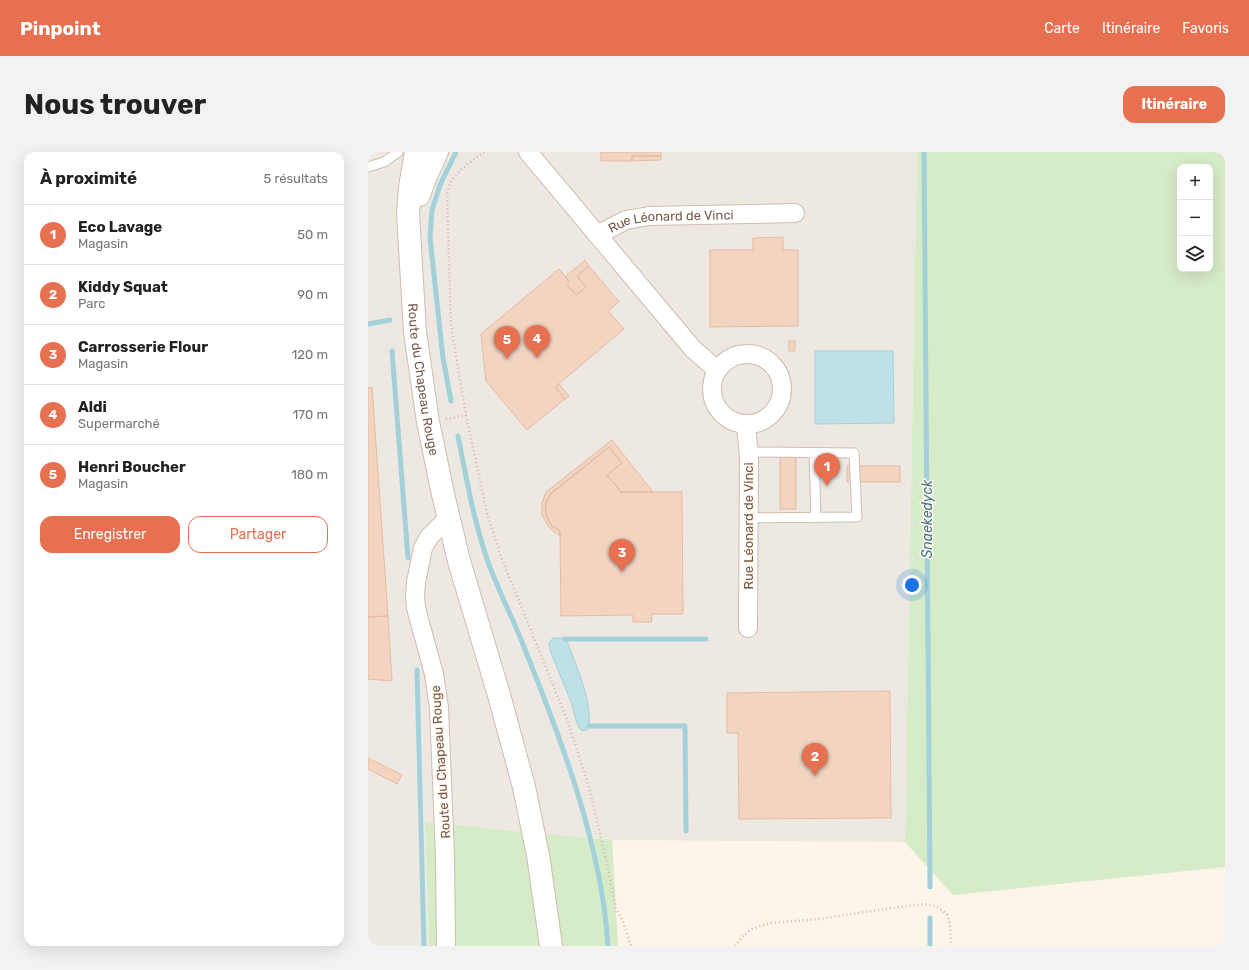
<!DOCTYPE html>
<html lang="fr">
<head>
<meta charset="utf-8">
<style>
	body { margin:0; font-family:Rubik,sans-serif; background:#f2f2f2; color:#222 }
	.controls { position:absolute; right:12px; top:12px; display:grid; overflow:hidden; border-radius:8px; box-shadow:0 4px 16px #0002 }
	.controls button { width:36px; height:36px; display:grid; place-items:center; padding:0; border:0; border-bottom:1px solid #e0e0e0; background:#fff; color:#222; font:20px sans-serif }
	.you { position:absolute; left:544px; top:433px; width:14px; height:14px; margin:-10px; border:3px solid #fff; border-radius:50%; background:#1a73e8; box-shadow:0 0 0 6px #1a73e833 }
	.badge { display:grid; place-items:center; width:26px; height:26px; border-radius:50%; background:#e6704f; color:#fff; font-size:13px; font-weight:700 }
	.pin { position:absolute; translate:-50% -33px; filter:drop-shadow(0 1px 2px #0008) }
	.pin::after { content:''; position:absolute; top:21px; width:14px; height:12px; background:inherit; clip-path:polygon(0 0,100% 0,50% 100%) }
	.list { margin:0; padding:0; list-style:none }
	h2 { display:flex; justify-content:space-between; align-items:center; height:52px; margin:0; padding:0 16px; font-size:17px }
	h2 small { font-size:13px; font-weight:400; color:#767676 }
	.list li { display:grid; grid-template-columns:26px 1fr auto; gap:12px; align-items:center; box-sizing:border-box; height:60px; padding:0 16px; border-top:1px solid #e0e0e0 }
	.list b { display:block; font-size:15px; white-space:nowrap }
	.list p { margin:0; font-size:13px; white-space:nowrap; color:#767676 }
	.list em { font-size:13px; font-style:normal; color:#767676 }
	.actions { display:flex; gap:8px; padding:12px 16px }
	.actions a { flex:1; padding:9px 0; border:1px solid #e6704f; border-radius:12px; text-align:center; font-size:14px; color:#e6704f }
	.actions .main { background:#e6704f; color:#fff }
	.icon { flex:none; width:22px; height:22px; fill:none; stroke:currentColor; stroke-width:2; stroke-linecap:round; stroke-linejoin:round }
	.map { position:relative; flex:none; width:857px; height:794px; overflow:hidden; border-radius:12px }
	header { display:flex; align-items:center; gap:24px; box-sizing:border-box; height:56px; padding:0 20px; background:#e6704f; color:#fff }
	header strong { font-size:19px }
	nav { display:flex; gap:22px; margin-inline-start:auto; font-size:14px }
	.intro { display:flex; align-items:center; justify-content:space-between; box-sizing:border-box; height:96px; padding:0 24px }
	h1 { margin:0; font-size:28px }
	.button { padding:10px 18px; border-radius:12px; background:#e6704f; color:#fff; font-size:14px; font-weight:700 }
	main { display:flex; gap:24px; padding:0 24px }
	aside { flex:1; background:#fff; border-radius:12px; box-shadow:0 4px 16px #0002 }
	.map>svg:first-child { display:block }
	.industrial { fill:#eee8e2 }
	.green { fill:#d6ebc7; fill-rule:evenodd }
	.water { fill:#bde1e7; stroke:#a3d1d9 }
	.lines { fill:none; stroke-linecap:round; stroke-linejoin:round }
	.stream { stroke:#a3d1d9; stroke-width:5 }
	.building { fill:#f2d4c1; stroke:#e5bba1 }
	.service-casing { stroke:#cfbdae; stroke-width:11 }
	.minor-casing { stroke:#cfbdae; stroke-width:20 }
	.tertiary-casing { stroke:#cfbdae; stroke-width:24 }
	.path { stroke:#d8b7a3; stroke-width:2.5; stroke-dasharray:1 3; stroke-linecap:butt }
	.service { stroke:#fff; stroke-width:9 }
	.minor { stroke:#fff; stroke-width:18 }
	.tertiary { stroke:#fff; stroke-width:22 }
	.labels { text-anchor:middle; stroke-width:3; stroke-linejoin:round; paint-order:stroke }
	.street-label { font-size:13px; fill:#785b4c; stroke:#fff9f0 }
	.water-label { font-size:14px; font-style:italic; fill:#437984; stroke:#fff9f0 }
</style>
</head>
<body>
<header>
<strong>Pinpoint</strong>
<nav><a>Carte</a><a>Itinéraire</a><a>Favoris</a></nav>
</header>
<div class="intro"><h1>Nous trouver</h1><a class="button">Itinéraire</a></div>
<main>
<aside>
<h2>À proximité<small>5 résultats</small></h2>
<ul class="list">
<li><span class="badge">1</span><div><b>Eco Lavage</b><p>Magasin</p></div><em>50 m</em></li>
<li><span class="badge">2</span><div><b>Kiddy Squat</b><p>Parc</p></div><em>90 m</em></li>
<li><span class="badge">3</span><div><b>Carrosserie Flour</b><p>Magasin</p></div><em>120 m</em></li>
<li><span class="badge">4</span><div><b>Aldi</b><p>Supermarché</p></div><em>170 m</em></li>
<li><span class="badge">5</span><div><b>Henri Boucher</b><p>Magasin</p></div><em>180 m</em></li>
</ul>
<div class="actions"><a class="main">Enregistrer</a><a>Partager</a></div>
</aside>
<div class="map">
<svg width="857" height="794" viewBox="0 0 857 794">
	<rect width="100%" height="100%" fill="#fdf5e9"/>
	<path class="industrial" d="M0,0H549L537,690L244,688L57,670L61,794H0Z"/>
	<path class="green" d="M549,0H857V715L585,743L537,690ZM812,15H842V117H812Z
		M57,670L244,688L250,794H61Z"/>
	<path class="water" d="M447,199H525L526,271L447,272Z
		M185,486H195L199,489C208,514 226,552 220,577L214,579L210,574L203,550L182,498L181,491Z"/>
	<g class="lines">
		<path class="stream" d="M556,0L562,735
			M0,172L22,168
			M24,199L40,406
			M83,249L75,206L62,86L64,58L72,33L88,0
			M90,284C98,324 105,365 118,404C128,434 143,462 154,490C192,584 234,693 240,794
			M197,487H338
			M49,518L56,794
			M221,574H317L318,679
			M562,794V766"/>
	</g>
	<path class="building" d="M233,0H293V4H264V9H233Z
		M264,4H293V8L264,9Z
		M415,85V98H430V174L342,175V98H385V86Z
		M217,108L221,114L209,124L218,135L208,143L199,133L202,130L197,125Z
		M221,114L251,150L240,159L256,177L187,235L197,247L159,278L118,229L113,182L191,117L202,130L199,133L208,143L218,135L209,124Z
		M421,189H427V199H421Z
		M191,232L201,244L197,247L187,235Z
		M4,235L20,464L0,465V236Z
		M244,288L285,340H253L239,323L254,311L241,295L182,343L178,352V362L183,373L192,379V383L186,380L181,375L174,363V351L178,340Z
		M241,295L254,311L239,323L253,340H314L315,462H283L284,470H265V463L193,464L192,379L183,373L179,365L177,356L179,348L183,341Z
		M412,305H428V357H412Z
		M479,314H532V330H479Z
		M20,464L24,529L0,527V465Z
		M522,539L523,666L371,667L370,581H359V541Z
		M0,606L34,623L29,632L0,617Z"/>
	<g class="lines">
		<defs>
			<path id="service" d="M0,15L16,10L30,0
				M446,301L448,366
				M380,366L489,365L486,301L381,300"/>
			<g id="minor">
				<path d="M160,0L325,197L349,218"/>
				<path id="s1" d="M229,83L258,68L281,64L427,61"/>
				<circle cx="379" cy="237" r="35"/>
				<path d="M378,272L381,306L380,476"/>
				<path d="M78,794L77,704L71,556L66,522L48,456L47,443L48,430L55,396L61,385L80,366"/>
			</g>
			<g id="tertiary">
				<path id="s2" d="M48,0L42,35L40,62L47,180L60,270L75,342L91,409L131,543L156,635L170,703L183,794"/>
				<path d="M51,43L57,26L69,0"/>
			</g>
		</defs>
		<use href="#service" class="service-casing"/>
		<use href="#minor" class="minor-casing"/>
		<use href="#tertiary" class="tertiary-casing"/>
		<path class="path" d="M116,0C101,12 81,22 79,43L83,174L98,263L119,361L132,402L200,570L221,635L238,707L248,756L255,770L263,794
			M78,267L98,263
			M367,794L375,784L384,777L402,771L451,767L524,756L557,752L567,754L575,759L579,763L582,772L583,794"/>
		<use href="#service" class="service"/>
		<use href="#minor" class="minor"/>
		<use href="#tertiary" class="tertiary"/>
	</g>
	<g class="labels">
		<g class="street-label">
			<text dy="5" stroke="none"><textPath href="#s1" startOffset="77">Rue Léonard de Vinci</textPath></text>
			<text dy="5" stroke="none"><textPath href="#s2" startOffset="229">Route du Chapeau Rouge</textPath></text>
			<text transform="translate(380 374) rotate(-90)" y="5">Rue Léonard de Vinci</text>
			<text transform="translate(72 610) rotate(-94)" y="5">Route du Chapeau Rouge</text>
		</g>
		<g class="water-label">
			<text transform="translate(559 367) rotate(-90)" y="5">Snaekedyck</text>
		</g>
	</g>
</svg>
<div class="controls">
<button>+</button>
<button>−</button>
<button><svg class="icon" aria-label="layers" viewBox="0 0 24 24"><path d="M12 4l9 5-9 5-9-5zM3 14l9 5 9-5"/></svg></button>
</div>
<div class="you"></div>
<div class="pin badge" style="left:459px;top:334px">1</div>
<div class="pin badge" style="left:447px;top:624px">2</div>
<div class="pin badge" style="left:254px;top:420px">3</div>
<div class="pin badge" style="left:169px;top:206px">4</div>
<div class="pin badge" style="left:139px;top:207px">5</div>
</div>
</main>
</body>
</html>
